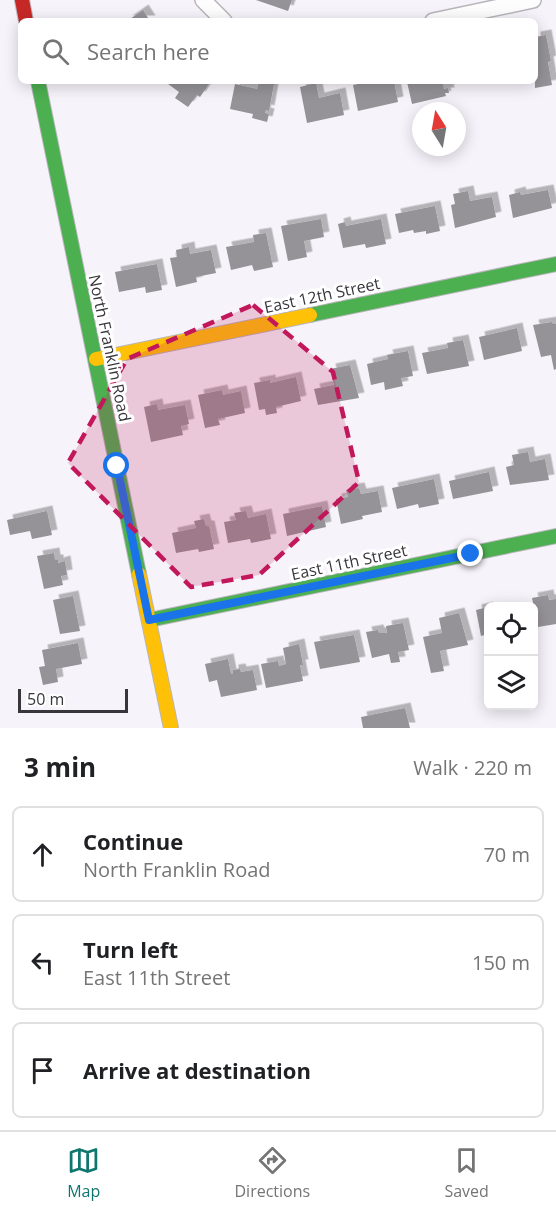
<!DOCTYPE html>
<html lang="en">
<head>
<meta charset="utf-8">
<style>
	body { margin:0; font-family:"Open Sans",sans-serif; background:#f6f6f6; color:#202124 }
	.controls { position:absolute; right:18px; bottom:18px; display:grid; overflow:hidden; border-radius:9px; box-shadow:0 3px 15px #0003 }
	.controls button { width:54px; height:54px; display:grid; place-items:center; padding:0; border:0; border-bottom:2px solid #e0e0e0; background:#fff; color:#202124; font:30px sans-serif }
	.compass { position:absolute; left:412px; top:102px; width:54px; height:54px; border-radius:50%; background:#fff; box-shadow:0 3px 15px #0003; rotate:349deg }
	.scale { position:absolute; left:18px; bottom:15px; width:110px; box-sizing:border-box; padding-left:6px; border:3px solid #38363b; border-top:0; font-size:16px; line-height:21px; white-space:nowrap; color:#38363b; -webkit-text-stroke:4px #fff; paint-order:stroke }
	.stop { position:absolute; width:18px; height:18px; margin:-14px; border:4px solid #1a73e8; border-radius:50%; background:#fff }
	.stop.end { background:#1a73e8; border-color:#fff; box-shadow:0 2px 6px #0008 }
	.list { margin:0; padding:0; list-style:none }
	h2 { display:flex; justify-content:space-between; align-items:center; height:78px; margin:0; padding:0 24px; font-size:26px }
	h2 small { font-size:20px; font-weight:400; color:#757577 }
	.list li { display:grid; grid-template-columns:39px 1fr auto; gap:18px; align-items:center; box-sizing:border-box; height:96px; margin:0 12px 12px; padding:0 12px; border:2px solid #e0e0e0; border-radius:9px }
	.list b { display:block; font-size:22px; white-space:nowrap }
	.list p { margin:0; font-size:20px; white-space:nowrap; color:#757577 }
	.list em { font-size:20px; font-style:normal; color:#757577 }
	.icon { flex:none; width:33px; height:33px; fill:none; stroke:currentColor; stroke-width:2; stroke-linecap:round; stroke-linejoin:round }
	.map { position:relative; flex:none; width:556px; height:728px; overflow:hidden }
	.search { position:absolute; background:#fff; box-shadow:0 3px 15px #0003; left:18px; right:18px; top:18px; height:66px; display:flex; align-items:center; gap:15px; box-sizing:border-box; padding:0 21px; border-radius:9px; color:#757577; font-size:22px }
	.sheet { height:402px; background:#fff }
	nav { display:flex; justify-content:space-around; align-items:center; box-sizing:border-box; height:84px; border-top:2px solid #e0e0e0; background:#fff; font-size:16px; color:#757577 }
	nav a { display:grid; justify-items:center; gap:3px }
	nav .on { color:#0f766e }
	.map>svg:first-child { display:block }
	.building { fill:#959398; filter:url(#shadow) }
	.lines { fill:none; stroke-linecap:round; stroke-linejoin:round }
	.street-casing { stroke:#b8b5bb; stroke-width:18 }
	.fast-casing { stroke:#b8b5bb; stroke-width:16 }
	.slow-casing { stroke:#b8b5bb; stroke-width:16 }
	.jam-casing { stroke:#b8b5bb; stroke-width:16 }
	.street { stroke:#fefdfe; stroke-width:15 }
	.fast { stroke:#4caf50; stroke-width:14 }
	.slow { stroke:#ffc107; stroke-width:14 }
	.jam { stroke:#c62828; stroke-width:14 }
	.route { stroke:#1a73e8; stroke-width:8 }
	.marked { fill:#c2185b; fill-opacity:0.2; stroke:#c2185b; stroke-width:4.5; stroke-dasharray:12 8; stroke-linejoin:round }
	.labels { text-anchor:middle; stroke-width:6; stroke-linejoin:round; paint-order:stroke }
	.street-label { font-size:16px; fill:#38363b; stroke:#fff }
</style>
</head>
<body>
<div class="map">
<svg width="556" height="728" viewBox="0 0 556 728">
	<defs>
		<filter id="shadow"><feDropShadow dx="5.5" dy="-5.5" stdDeviation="0" flood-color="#0004"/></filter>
	</defs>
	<rect width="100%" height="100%" fill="#f6f3fa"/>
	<path class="building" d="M256,0H292L288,11Z
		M143,10L150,21H127Z
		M546,35L551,61L548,62L552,85L535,88V37Z
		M164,81H211L200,97L197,95L188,107L175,98L179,92Z
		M259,81L274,84L269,111L266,110L265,113L269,114L267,122L252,118L253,114L230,109L235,84L257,89Z
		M373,81H394L398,102L358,111L353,85Z
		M450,81L443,83L444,89L448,88L449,93H445L446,96L412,104L407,82Z
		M316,83L319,98L340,93L344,115L307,123L300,87Z
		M548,190L552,208L513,218L509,195L520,192L521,195Z
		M468,191L470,201L492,197L496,217L455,228L451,205L455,204L453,194Z
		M435,206L440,231L426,234V231L414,233L413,230L399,233L395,214Z
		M321,219L324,237L304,241L307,257L288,261L281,226Z
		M381,219L386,244L366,248L365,244L343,248L338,224L345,222L346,226Z
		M266,233L273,267L254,271L252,265L231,270L226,247L254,242L253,235Z
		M189,247L190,254L211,250L216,273L196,277L197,282L176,287L170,258L177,257L176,250Z
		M157,264L162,290L146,293L145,287L119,292L115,272Z
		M552,322L553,324H556V369L554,370L551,355L541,357L533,325Z
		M517,328L522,351L484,360L479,337Z
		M463,340L469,366L427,374L422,353L448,348L447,343Z
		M408,351L413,376L401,378L403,386L385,390L384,382L371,385L367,364L388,359L387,355Z
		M350,365L359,398L318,405L314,389L334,385L330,369Z
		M296,377L301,401L276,407L277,413L266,415L265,409L259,410L254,383L270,380V383Z
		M222,390L223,395L241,391L245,413L218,419L220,425L205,428L198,395Z
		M157,404L158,410L185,405L189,424L181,426L183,435L151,442L144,407Z
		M528,452L530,462L545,459L549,480L510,485L506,467L514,465L512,455Z
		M489,472L493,491L453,499L449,481Z
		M434,479L439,504L419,508L418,504L397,509L392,488Z
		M359,488L361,494L378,491L382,512L362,516L363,519L341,524L336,499L348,497L346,490Z
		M322,506L326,527L287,536L283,514Z
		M47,511L52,535L32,539L30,531L10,535L7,520Z
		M246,511L248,518L266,514L271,539L251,543L250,539L228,543L224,522L236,520L234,513Z
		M204,519L206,526H209L214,549L199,552L198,549L176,553L172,533L196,528L194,521Z
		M54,553L55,560H58V563L65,561L67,575L61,576L63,585L44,589L37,556Z
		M548,595L549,600L556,599V624L538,627L532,598Z
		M73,596L80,631L60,634L53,600Z
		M488,607V634L481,636L476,610Z
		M459,613L468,645L440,651L444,671L431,673L423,637L442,633L439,618Z
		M403,623L409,650L398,652L400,662L391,663L389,654L372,658L366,632L378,630L379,633H387L386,626Z
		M354,635L360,662L320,669L314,642Z
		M78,643L82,664L56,669L58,682L43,685L39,667L45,666L42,650Z
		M299,644L303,665H300L303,681L266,688L261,664L278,661L279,666L286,664L283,648Z
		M228,659L231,674H233V670L240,669L241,672L253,670L257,690L221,697L217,680L209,682L205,664Z
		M405,708L410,728H363L361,717Z"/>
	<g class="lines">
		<defs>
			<path id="street" d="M203,0L224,21
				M433,21L533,0"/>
			<path id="fast" d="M38,81L139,574
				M310,315L556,264
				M149,620L556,536"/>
			<path id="slow" d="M96,359L310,315
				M139,574L171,728"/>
			<path id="jam" d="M22,0L26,21"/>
		</defs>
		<use href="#street" class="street-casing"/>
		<use href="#fast" class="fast-casing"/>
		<use href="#slow" class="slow-casing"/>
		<use href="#jam" class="jam-casing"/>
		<use href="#street" class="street"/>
		<use href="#fast" class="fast"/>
		<use href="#slow" class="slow"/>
		<use href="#jam" class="jam"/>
	</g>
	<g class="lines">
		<path class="route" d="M117,466L149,620L471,554"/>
	</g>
	<path class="marked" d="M253,305L333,372L359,482L259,575L191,587L68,463L127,359Z"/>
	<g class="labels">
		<g class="street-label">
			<text transform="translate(322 295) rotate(-12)" y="6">East 12th Street</text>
			<text transform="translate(110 348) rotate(78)" y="6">North Franklin Road</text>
			<text transform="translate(349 562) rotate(-12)" y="6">East 11th Street</text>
		</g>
	</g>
</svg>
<div class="controls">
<button><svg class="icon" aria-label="locate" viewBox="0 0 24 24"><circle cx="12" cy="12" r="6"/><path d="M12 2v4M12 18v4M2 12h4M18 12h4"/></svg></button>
<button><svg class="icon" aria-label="layers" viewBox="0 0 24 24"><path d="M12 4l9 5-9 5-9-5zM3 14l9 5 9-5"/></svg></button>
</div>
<svg class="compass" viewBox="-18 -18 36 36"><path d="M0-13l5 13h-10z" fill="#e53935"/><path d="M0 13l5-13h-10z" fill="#757577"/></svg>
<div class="scale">50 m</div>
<div class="stop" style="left:117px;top:466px"></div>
<div class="stop end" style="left:471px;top:554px"></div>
<div class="search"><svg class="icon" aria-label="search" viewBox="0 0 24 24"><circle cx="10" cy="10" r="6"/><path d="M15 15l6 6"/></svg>Search here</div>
</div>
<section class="sheet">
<h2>3 min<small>Walk · 220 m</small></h2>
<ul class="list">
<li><svg class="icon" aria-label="ahead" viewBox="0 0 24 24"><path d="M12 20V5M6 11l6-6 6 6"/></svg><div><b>Continue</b><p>North Franklin Road</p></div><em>70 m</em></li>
<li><svg class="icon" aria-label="left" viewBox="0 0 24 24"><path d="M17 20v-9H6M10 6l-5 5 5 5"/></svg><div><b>Turn left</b><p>East 11th Street</p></div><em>150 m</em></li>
<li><svg class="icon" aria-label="arrive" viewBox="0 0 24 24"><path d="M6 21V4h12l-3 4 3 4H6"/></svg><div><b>Arrive at destination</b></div></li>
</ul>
</section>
<nav>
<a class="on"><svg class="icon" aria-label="map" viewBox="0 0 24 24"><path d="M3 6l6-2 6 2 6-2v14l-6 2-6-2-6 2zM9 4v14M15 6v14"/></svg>Map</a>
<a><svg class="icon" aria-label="directions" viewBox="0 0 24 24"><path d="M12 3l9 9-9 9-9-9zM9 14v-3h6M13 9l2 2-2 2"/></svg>Directions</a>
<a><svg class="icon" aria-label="saved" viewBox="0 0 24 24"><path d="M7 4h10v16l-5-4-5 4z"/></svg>Saved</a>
</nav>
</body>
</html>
